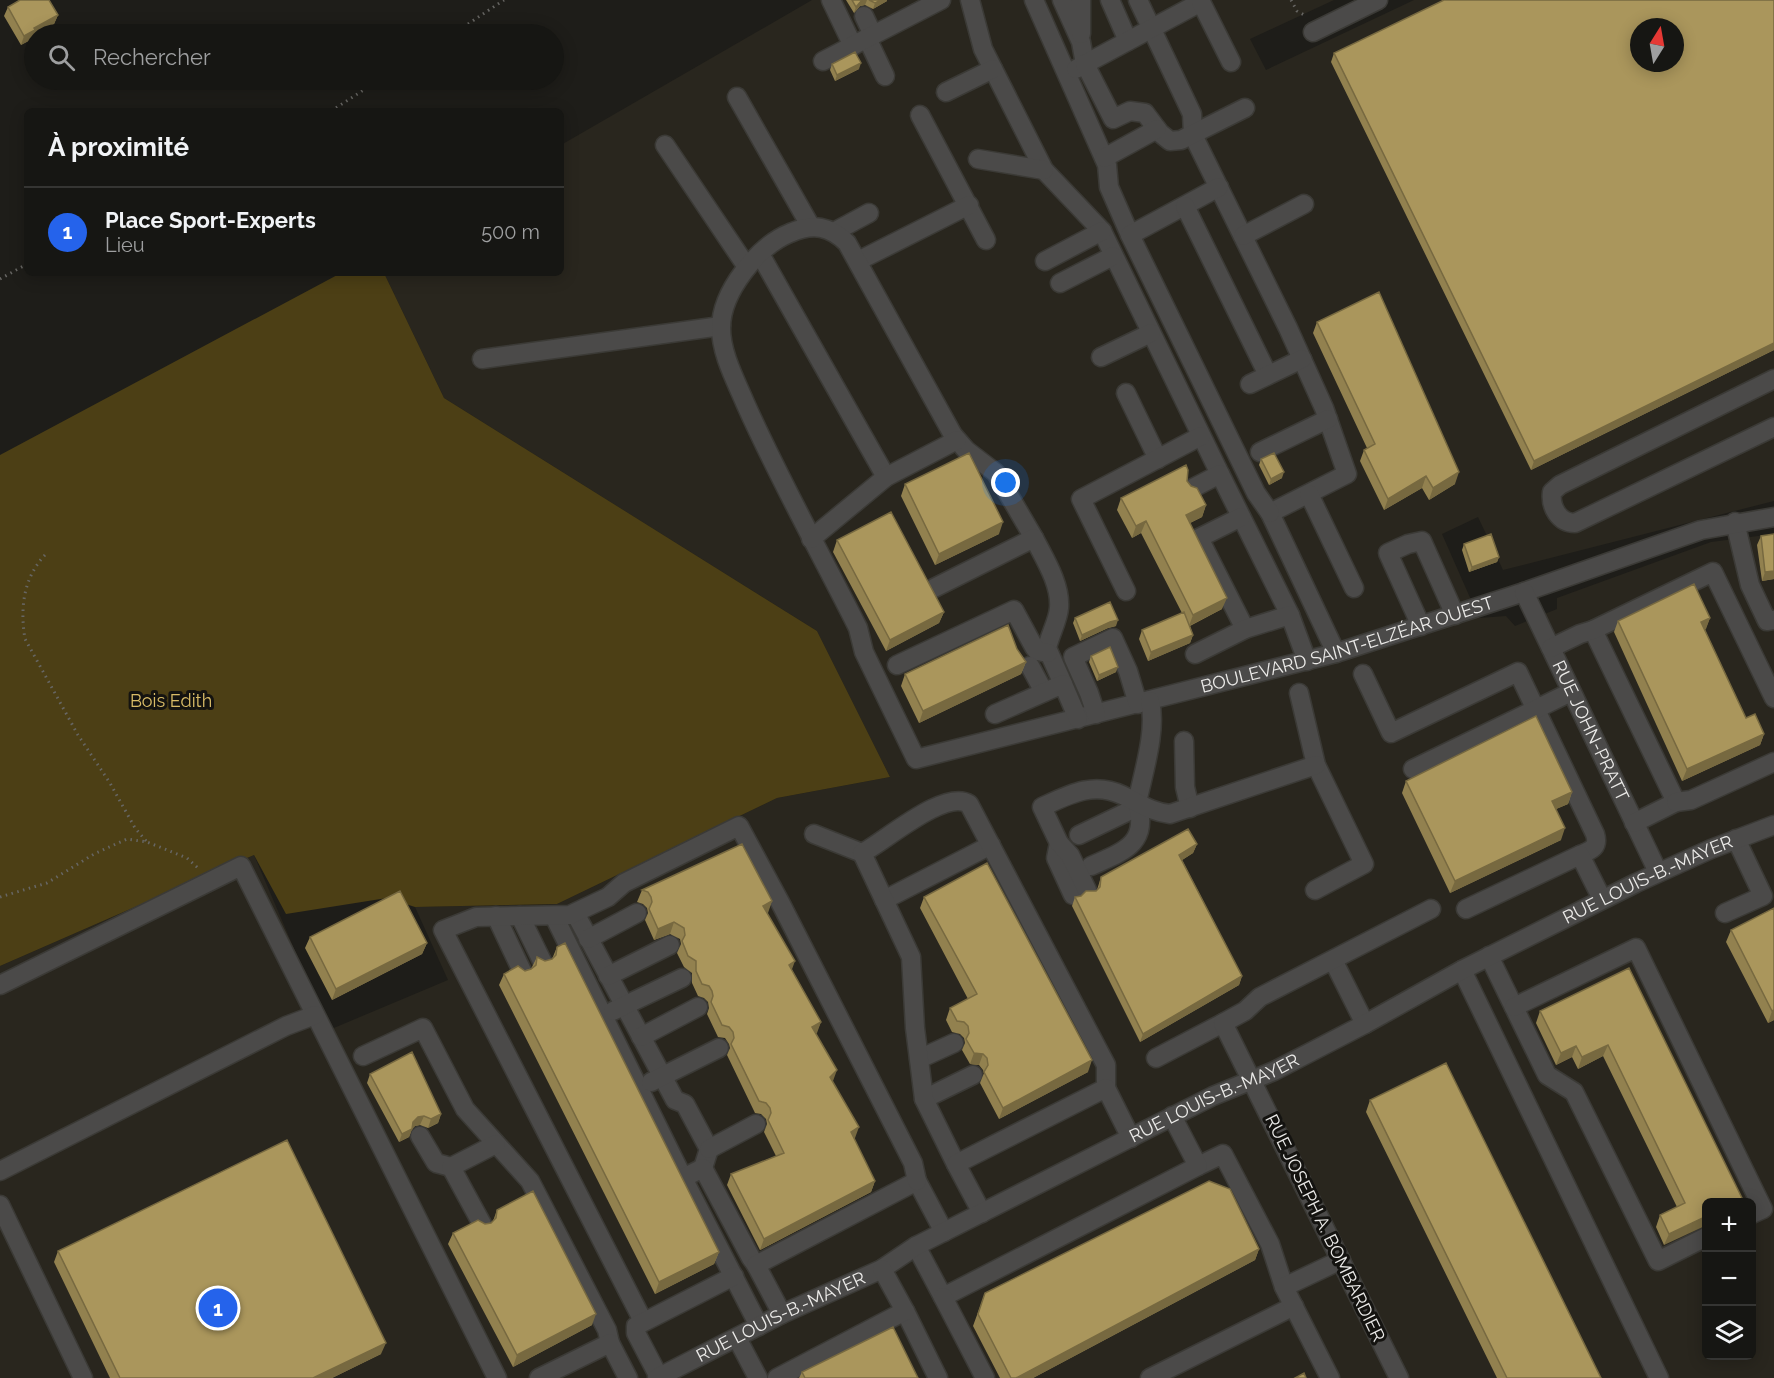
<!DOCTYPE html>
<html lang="fr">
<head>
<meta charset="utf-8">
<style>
	body { margin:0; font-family:Raleway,sans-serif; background:#1f1f1c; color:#f1f3f6 }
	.controls { position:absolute; right:18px; bottom:18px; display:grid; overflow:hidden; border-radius:9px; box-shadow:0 3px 15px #0003 }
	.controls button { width:54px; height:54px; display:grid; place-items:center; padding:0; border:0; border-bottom:2px solid #353533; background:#161613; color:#f1f3f6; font:30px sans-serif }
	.compass { position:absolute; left:1630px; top:18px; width:54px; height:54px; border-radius:50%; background:#161613; box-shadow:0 3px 15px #0003; rotate:11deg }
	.you { position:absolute; left:1006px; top:483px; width:21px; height:21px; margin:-15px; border:4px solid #fff; border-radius:50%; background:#1a73e8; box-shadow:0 0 0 9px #1a73e833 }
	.badge { display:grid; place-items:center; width:39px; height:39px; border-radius:50%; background:#2563eb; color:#fff; font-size:20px; font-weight:700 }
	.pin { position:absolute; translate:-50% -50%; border:3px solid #fff; box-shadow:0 2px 6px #0006 }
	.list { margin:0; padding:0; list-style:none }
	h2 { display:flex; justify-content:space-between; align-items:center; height:78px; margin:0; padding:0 24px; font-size:26px }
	h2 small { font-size:20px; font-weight:400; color:#9e9fa0 }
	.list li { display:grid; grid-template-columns:39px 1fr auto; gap:18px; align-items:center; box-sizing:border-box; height:90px; padding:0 24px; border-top:2px solid #353533 }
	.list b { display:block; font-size:22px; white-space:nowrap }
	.list p { margin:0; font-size:20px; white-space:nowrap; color:#9e9fa0 }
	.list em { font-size:20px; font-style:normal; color:#9e9fa0 }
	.icon { flex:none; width:33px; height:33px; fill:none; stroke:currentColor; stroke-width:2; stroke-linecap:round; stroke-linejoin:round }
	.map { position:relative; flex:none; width:1774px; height:1378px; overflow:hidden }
	.search { position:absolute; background:#161613; box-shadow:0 3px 15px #0003; left:24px; top:24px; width:540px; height:66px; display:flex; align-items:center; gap:15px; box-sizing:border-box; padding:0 21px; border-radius:33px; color:#9e9fa0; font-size:22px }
	.panel { position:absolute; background:#161613; box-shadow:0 3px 15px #0003; left:24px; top:108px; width:540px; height:168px; border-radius:9px }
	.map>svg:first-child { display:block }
	.built { fill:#29261e; fill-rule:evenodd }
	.green { fill:#4c3f15 }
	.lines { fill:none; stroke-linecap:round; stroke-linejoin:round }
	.minor-casing { stroke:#3b3a36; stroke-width:21 }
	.path { stroke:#676663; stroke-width:3; stroke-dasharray:1.5 4.5; stroke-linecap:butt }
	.minor { stroke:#4b4a49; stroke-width:18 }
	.wall { fill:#92814f }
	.shaded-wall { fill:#776940 }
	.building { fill:#aa965c; stroke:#776940; stroke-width:1.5; fill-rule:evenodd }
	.labels { text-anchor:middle; stroke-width:6; stroke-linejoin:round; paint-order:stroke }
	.street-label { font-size:18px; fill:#ecebe9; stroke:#141310 }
	.park-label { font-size:18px; fill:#d9bc67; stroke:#141310 }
</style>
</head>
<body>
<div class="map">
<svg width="1774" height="1378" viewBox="0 0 1774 1378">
	<rect width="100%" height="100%" fill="#1e1d19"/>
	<path class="built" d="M812,0H1334L1250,39L1266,70L1414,0H1774V501L1503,570L1478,517L1442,534L1479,618L1506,616L1515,626L1557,609V598L1711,542L1774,534V1378H0V966L254,855L329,1030L448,980L415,907L557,904L777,798L890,777L817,631L444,398L384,273H561V145ZM1639,27H1675V63H1639ZM1706,1202H1752V1356H1706Z"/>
	<path class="green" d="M341,273H384L444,398L817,631L890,777L777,798L557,904L415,907L387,898L286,914L254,855L0,966V455Z"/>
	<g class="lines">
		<defs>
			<g id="minor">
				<path d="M831,0L853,46"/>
				<path d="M970,0L983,49L1044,170L1102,231L1220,474"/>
				<path d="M1034,0L1107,165L1109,187L1130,235"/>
				<path d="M1062,0L1081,42L1085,64L1076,69"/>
				<path d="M1081,0V34"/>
				<path d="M1110,0L1128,41"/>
				<path d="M1138,0L1192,114L1193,135L1288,328L1324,408L1347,474L1270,513L1336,653"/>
				<path d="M1200,0L1201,2L1085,64L1113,119L1130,111L1145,113L1160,133L1170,141L1181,140L1245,108"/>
				<path d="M1201,2L1231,62"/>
				<path d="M864,16L873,35"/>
				<path d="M1313,32L1378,0"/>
				<path d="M867,38L885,76"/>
				<path d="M823,61L941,0"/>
				<path d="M946,92L993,69"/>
				<path d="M737,97L811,227"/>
				<path d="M920,115L986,240"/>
				<path d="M665,145L747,267"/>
				<path d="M1104,158L1157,129"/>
				<path d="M978,159L1044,170"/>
				<path d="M1219,187L1130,235L1256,493L1270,513"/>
				<path d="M1185,206L1268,375"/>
				<path d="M834,232L869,213"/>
				<path d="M1243,236L1304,204"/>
				<path d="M760,254L886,477"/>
				<path d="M858,261L969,205"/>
				<path d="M1045,261L1102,231"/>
				<path d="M1060,283L1113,256"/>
				<path d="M1101,357L1151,333"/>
				<path d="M482,359L721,326"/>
				<path d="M1774,379L1560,485L1552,492C1550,507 1559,523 1575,523L1774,427"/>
				<path d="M1250,384L1302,359"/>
				<path d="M1126,393L1158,459"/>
				<path d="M1260,452L1328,419"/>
				<path d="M1193,488L1220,474L1290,615"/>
				<path d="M1309,494L1354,588"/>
				<path d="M1241,517L1199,538L1245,629"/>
				<path d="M1735,522L1750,585L1767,621L1774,620"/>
				<path id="s1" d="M1034,538L996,473L966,450L953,435L847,243C830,226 813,223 790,233C758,246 721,292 721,328C721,354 736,381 746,405C780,481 821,554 858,628L864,652L916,759L1336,653L1524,592L1701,530L1774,517"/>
				<path d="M811,539L886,477L957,440"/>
				<path d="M934,588L1034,538C1044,558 1061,584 1059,608C1058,621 1050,634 1047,648L1063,684"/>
				<path d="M1126,591L1081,499L1201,436"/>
				<path id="s2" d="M1524,592L1658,872"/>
				<path d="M1421,626L1388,553L1408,544L1422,541L1455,615"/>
				<path d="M1593,630L1676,802L1634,823"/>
				<path d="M1551,648L1580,634L1593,630L1713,572L1774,698"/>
				<path d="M1195,654L1245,629L1290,615L1307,661"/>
				<path d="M897,665L1014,610L1034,647L1037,651L1048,653"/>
				<path d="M1030,666L1044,692"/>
				<path d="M1363,674L1391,733L1518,672L1595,834C1599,847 1592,850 1580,855"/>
				<path d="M1299,693L1316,765L1364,864L1315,890"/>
				<path d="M995,714L1063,684L1078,719"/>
				<path d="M1096,714L1089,693L1073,657L1113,638L1128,671L1138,704"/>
				<path d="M1184,741L1185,787L1190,808"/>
				<path d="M1413,769L1571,692"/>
				<path d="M1676,802L1691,800L1774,762"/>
				<path d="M814,834L862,853"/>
				<path d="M1079,835L1129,811L1137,803C1143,773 1157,731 1150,701"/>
				<path d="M1059,843L1056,858L1073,895"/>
				<path d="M1091,866C1122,852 1150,844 1137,803"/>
				<path d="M1087,890L1070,855L1059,843L1042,807C1068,795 1093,781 1122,795C1139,803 1151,812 1170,814L1316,765"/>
				<path d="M884,900L991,845"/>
				<path d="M1466,909L1580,855L1602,899"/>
				<path d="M575,913L675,1100L685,1104L709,1149L703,1168"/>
				<path d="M1725,913L1763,896L1736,839"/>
				<path d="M496,916L522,971"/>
				<path d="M520,916L542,961"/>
				<path d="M554,916L683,1178"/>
				<path d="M588,939L637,913"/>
				<path d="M1489,956L1547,1075L1574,1092L1658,1261L1706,1237"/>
				<path d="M1333,960L1365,1024"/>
				<path d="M1462,970L1659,1378"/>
				<path d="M608,976L670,945"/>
				<path d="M0,985L241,866L497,1378"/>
				<path d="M1514,1007L1636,948L1763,1209L1752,1214"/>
				<path d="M613,1011L682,978"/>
				<path d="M641,1037L698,1007"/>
				<path d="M363,1056L423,1028L465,1109L530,1181L607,1330L610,1343"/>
				<path d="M1156,1058L1223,1023"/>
				<path d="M919,1059L954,1043"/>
				<path d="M651,1082L719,1048"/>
				<path d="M924,1099L973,1075"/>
				<path d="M420,1136L436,1163L451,1167"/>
				<path d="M709,1149L756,1124"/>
				<path d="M956,1164L924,1099L915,1028L911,957L862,853C884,842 945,788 969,804L1106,1065V1088"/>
				<path d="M1198,1166L1223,1154L1270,1244L1284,1287"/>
				<path d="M0,1171L286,1026L315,1015"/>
				<path d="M0,1205L83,1378"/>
				<path d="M982,1213L956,1164L1106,1088L1131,1138"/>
				<path d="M482,1224L451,1167L496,1144"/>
				<path d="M916,1246L943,1297L1198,1166L1172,1116"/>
				<path d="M756,1265L751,1258L703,1168L683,1178L759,1326"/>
				<path d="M943,1297L985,1378"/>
				<path d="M905,1311L938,1378"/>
				<path d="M782,1314L756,1265L917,1181L944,1232"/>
				<path d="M643,1321L443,930L476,917L570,915L608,897L624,883L739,826L781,904L913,1163L917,1181"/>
				<path d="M737,1338L758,1378"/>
				<path d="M659,1377L636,1333V1326L734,1276"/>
				<path d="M539,1378L610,1343L628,1378"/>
				<path id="s3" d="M657,1378L782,1314L882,1269L916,1246L1213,1096L1274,1071L1365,1024L1462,970L1636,883L1711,849L1774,825"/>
				<path d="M777,1378L905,1311L882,1269"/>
				<path d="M1150,1378L1294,1306"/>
				<path d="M1330,1378L1284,1287L1341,1260"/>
				<path d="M1399,1378L1223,1023L1245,1011L1260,997L1431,909"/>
			</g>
		</defs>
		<use href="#minor" class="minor-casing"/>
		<path class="path" d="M1291,0L1297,11L1306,16
			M453,34L504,0
			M331,111L379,80
			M0,279L27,264
			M45,555C23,578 20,609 25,639L78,735L110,783L135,828L147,842
			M0,897L47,883L94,854L127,839L147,842L187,858L199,869"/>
		<use href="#minor" class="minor"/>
	</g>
	<path class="wall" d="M846,0H887V1L873,9L865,5L860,6L854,13Z
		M1774,0V350L1531,470L1331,62L1334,53Z
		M8,7L58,15L54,24L34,35L32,39L21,45L4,16Z
		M832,64L859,69L835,81L830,70Z
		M1317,322L1455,484L1429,500L1422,488L1384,510L1360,461L1364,450L1367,448L1313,333Z
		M1261,459L1282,478L1269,485L1259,465Z
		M1187,481L1206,505L1202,517L1190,523L1222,609L1190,626L1193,635L1190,643L1148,661L1139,639L1142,630L1182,613L1141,533L1132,538L1117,510L1121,498Z
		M905,484L999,534L935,565L901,496Z
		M1774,534V579L1762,581L1757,545L1761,536Z
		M837,540L944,612L939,623L886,651L833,552Z
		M1464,544L1499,557L1497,562L1469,572L1462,550Z
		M1075,618L1116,626L1108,628L1080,641L1073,623Z
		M1710,618L1705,630L1746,718L1764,734L1760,745L1682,781L1614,632L1618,621Z
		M1017,649L1026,662L1021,674L919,723L901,686L905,674Z
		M1091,656L1116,672L1097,681L1089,662Z
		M1406,781L1572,792L1568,804L1556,809L1561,840L1450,893L1402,793Z
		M1197,844L1193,853L1182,860L1242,976L1239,985L1140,1042L1072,906L1075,897L1081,896L1097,890L1101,877Z
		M642,890L772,901L767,913L792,970L821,1022L816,1033L833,1082L855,1138L854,1139L875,1181L871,1192L760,1250L727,1185L731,1174L776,1156L764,1132L767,1124L766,1119L761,1114L755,1113L727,1055L730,1048L729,1044L725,1038L718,1037L707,1014L709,1008L708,1002L704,998L698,996L692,983V973L684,967L677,953L681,944L680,939L670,934L654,940L645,920L648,913L647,908L643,904L637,902Z
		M924,897L1088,1072L999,1119L980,1083L984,1073L983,1070L979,1065L970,1064L962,1050L965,1043L964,1038L960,1034L952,1032L946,1020L950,1008L968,999L920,908Z
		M1774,908V1020L1768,1023L1726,942L1731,930Z
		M310,937L427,943L422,954L332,1000L305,948Z
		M557,947L719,1252L714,1264L655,1294L499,985L504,974L531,969L537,957L545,961L552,959Z
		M1629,968L1742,1198L1741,1203H1707L1664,1245L1656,1227L1660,1215L1677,1207L1603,1056L1578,1069L1572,1057L1556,1065L1536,1023L1540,1011Z
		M370,1074L441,1114L438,1123L428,1128L420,1125L415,1126L412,1129L409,1137L399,1142L367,1083Z
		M1370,1100L1601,1378H1497L1366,1112Z
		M497,1210L592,1325L513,1367L448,1244L453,1233L491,1223L493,1221Z
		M1259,1249L1255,1260L1033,1378H1000L973,1326L985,1293Z
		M58,1251L381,1354L332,1378H110L54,1262Z
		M802,1372L918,1378H799Z"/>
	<path class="shaded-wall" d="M862,0H867L865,5L860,6L854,13L856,7Z
		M881,0H887V1L873,9L875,3Z
		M58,15L54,24L34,34L32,39L21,45L24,36L34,28Z
		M861,63L859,69L835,81L837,75Z
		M1774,343V350L1531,470L1534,461Z
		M1284,472L1282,478L1269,485L1271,479Z
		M1459,472L1455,484L1429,500L1433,488Z
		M1426,476L1422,488L1384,510L1388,499Z
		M1206,505L1202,517L1182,527L1186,515Z
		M1146,521L1141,533L1132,538L1136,526Z
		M1003,522L999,534L935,565L939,554Z
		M1499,557L1497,562L1469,572L1472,567Z
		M1774,571V579L1762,581L1765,572Z
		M1227,598L1222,609L1189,626L1193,615Z
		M944,612L939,623L886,651L890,640Z
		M1710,618L1706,629L1697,633L1701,622Z
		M1118,620L1116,626L1108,628L1080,641L1082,635L1110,622Z
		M1193,635L1190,643L1148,661L1151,652Z
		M1026,662L1021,674L919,723L923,711Z
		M1118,667L1116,672L1097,681L1099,675Z
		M1764,734L1760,745L1682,781L1687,769Z
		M1572,792L1568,804L1547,813L1552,801Z
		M1565,828L1561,840L1450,893L1455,881Z
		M1197,844L1193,853L1176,864L1179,855Z
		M772,901L768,913L759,918L763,906Z
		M674,922L670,934L654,940L658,929Z
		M427,943L422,954L332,1000L336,989Z
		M795,961L791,972L789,965Z
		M1242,976L1239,985L1140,1042L1143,1034Z
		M1774,1010V1020L1768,1023L1772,1011Z
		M821,1022L817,1033L808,1038L812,1027Z
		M1608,1045L1603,1056L1578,1069L1582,1057Z
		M1576,1046L1572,1057L1556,1065L1561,1053Z
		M974,1053L983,1054L979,1065L970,1064Z
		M1092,1060L1088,1072L999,1119L1003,1108Z
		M837,1070L833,1081L826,1089L830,1077Z
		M441,1114L438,1123L428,1128L431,1119Z
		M424,1116L420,1125L415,1126L412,1129L409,1137L399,1142L402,1134L418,1117Z
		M859,1127L855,1138L846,1143L851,1132Z
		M875,1181L871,1192L760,1250L764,1239Z
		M1707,1216V1225L1664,1245L1669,1234Z
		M1259,1249L1255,1260L1033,1378H1016Z
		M719,1252L714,1264L655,1294L659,1282Z
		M596,1314L592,1325L513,1367L517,1355Z
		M386,1343L381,1354L332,1378H313Z"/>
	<path class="building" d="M20,0H49L58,15L34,28L35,30L24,36L8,7Z
		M852,0H862L856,7Z
		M869,0H881L875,3Z
		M1444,0H1774V343L1534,461L1334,53ZM1639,27H1675V63H1639Z
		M855,52L861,63L837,75L832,64Z
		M1379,292L1459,472L1433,488L1426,476L1388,499L1364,450L1375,444L1317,322Z
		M969,453L1003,522L939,554L905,484Z
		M1274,453L1284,472L1271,479L1261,459Z
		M1186,465L1188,470L1187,481L1191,486L1197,488L1206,505L1186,515L1227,598L1193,615L1146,521L1136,526L1121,498Z
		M891,512L944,612L890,640L837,540Z
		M1491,534L1499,557L1472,567L1464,544Z
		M1774,534V571L1765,572L1761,536Z
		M1694,584L1710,618L1701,622L1746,718L1755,714L1764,734L1687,769L1618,621Z
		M1110,602L1118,620L1110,622L1082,635L1075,618Z
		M1184,612L1193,635L1151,652L1142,630Z
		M1008,625L1017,649L1026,662L923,711L905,674Z
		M1110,647L1118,667L1099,675L1091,656Z
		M1536,716L1572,792L1552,801L1565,828L1455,881L1406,781Z
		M1188,829L1197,844L1179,855L1242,976L1143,1034L1075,897L1081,896L1086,891H1096L1100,887L1101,877Z
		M742,844L772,901L763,906L795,961L789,965L821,1022L812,1027L837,1070L830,1077L859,1127L851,1132L875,1181L764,1239L731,1174L784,1153L768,1120L771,1113L770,1108L766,1103L759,1101L731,1044L734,1038L733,1032L729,1027L722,1025L711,1002L713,996L712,991L709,986L702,984L696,971V961L688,956L682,941L685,935L684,928L674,922L658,929L649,909L652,902L651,897L648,892L642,890Z
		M987,863L1092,1060L1003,1108L984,1072L988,1065L987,1058L983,1054L974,1053L966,1039L969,1033L968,1026L964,1022L957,1021L950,1008L977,994L924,897Z
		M400,891L427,943L336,989L310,937Z
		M1774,908V1010L1772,1011L1731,930Z
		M565,943L719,1252L659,1282L504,974L518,966L525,971L531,969L536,965L537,957L545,961L552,959L556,955L557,947Z
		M1629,968L1742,1198L1734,1203H1707V1216L1669,1234L1660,1215L1685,1203L1608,1045L1582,1057L1576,1046L1561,1053L1540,1011Z
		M412,1052L441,1114L431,1119L424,1116L418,1117L413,1122L412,1129L402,1134L370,1074Z
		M1446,1063L1601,1378H1507L1370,1100Z
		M287,1140L386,1343L313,1378H120L58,1251Z
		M1209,1181L1230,1189L1259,1249L1016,1378H1011L978,1314L985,1293Z
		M533,1191L596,1314L517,1355L453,1233L478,1220L485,1224L491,1223L496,1218L497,1210Z
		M893,1327L918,1378H805L802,1372Z
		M1304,1373L1306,1378H1295Z"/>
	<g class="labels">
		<g class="street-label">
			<text dy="6" stroke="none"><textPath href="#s1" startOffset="1458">BOULEVARD SAINT-ELZÉAR OUEST</textPath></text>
			<text dy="6" stroke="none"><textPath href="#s2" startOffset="154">RUE JOHN-PRATT</textPath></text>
			<text dy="6" stroke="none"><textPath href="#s3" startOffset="1110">RUE LOUIS-B.-MAYER</textPath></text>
			<text dy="6" stroke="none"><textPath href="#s3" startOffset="624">RUE LOUIS-B.-MAYER</textPath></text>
			<text transform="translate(1325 1228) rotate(64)" y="6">RUE JOSEPH A. BOMBARDIER</text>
			<text dy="6" stroke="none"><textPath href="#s3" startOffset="138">RUE LOUIS-B.-MAYER</textPath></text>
		</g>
		<g class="park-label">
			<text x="171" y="707">Bois Edith</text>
		</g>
	</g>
</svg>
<div class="controls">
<button>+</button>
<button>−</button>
<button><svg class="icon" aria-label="layers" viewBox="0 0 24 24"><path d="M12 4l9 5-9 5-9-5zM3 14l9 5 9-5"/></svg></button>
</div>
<svg class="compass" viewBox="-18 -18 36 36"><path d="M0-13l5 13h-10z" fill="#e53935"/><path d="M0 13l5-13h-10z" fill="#9e9fa0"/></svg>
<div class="you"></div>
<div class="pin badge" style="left:218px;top:1308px">1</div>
<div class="search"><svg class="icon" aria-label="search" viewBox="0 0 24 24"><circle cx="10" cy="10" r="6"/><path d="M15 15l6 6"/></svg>Rechercher</div>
<section class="panel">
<h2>À proximité<small></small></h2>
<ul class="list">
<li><span class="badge">1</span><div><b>Place Sport-Experts</b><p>Lieu</p></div><em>500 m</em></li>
</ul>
</section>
</div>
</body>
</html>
